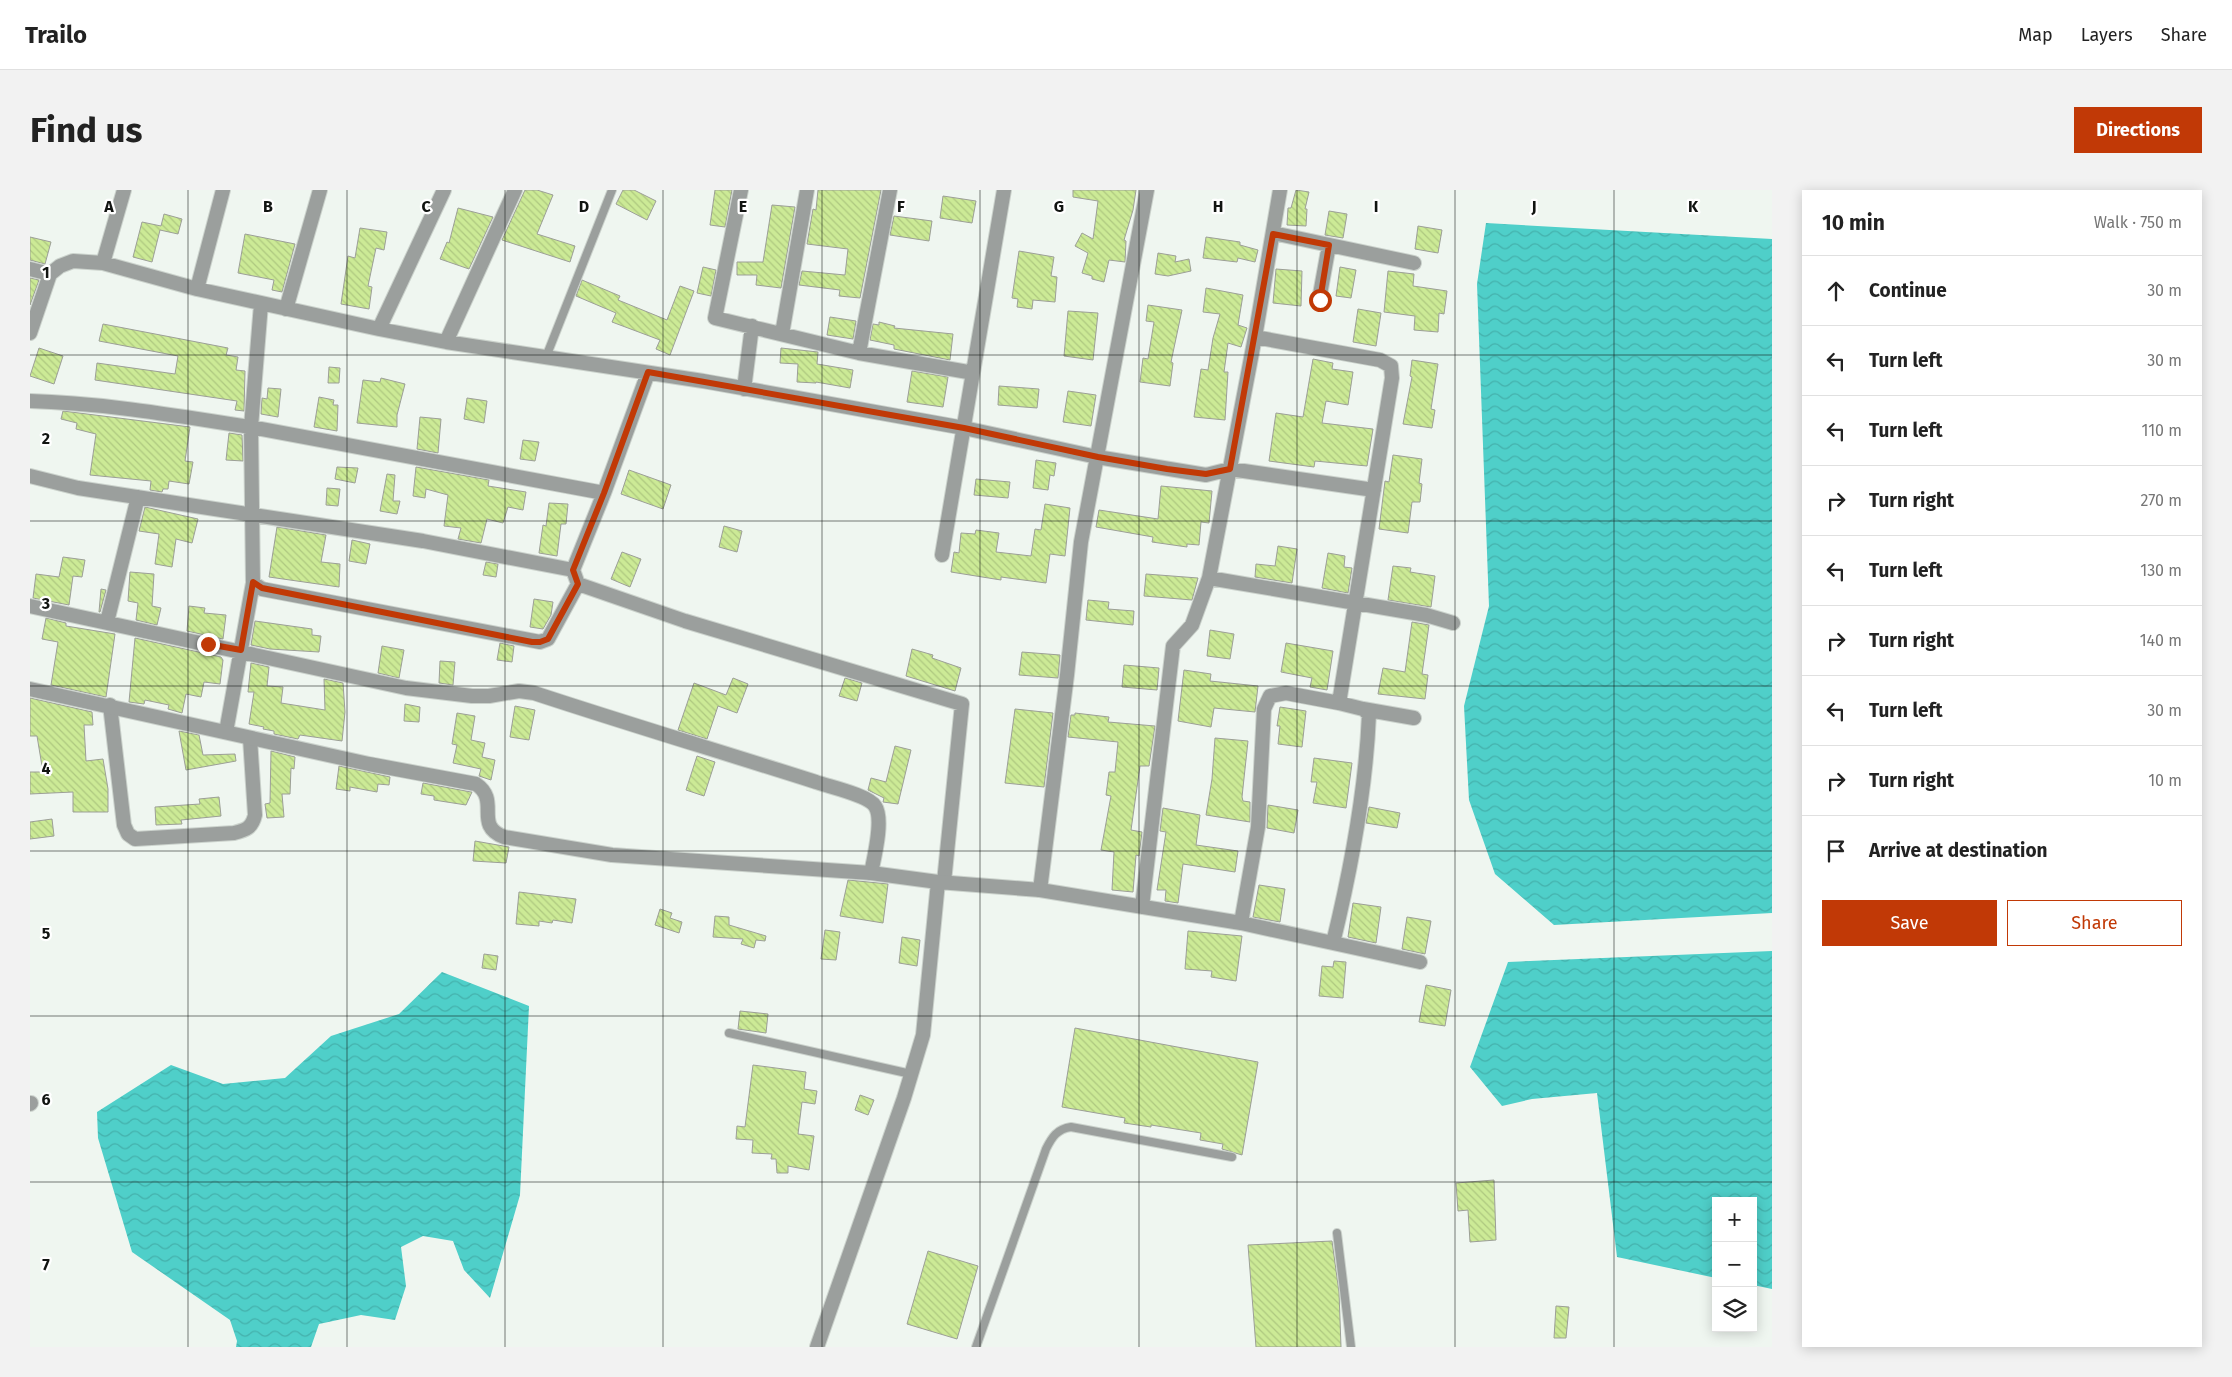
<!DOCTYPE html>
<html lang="en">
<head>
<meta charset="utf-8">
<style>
	body { margin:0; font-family:"Fira Sans",sans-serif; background:#f2f2f2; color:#222 }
	.controls { position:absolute; right:15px; bottom:15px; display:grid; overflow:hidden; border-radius:0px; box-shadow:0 2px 12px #0003 }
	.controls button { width:45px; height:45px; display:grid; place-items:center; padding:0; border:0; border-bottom:1px solid #e0e0e0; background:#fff; color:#222; font:25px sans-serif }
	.stop { position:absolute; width:15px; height:15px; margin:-11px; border:4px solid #c13906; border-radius:50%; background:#fff }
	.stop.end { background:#c13906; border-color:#fff; box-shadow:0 1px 5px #0008 }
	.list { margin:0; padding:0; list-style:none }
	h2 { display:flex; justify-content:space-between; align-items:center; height:65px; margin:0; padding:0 20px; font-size:21px }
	h2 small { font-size:16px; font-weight:400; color:#767676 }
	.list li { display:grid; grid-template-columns:32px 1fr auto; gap:15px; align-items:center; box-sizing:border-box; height:70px; padding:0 20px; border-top:1px solid #e0e0e0 }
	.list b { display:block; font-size:19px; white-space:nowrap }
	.list em { font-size:16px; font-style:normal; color:#767676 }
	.actions { display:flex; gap:10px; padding:15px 20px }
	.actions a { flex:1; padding:11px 0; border:1px solid #c13906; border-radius:0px; text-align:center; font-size:18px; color:#c13906 }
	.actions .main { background:#c13906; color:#fff }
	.icon { flex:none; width:28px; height:28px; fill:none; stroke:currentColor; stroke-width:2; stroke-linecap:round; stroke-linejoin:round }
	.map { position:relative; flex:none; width:1742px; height:1157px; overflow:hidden; border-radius:0px }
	header { display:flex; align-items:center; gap:30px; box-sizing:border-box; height:70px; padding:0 25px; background:#fff; border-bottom:1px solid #e0e0e0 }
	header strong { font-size:24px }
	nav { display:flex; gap:28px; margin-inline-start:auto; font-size:18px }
	.intro { display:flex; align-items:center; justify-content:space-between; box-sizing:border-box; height:120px; padding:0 30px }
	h1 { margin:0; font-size:35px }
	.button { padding:12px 22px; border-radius:0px; background:#c13906; color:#fff; font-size:18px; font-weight:700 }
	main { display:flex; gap:30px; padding:0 30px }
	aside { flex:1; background:#fff; border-radius:0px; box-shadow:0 2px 12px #0003 }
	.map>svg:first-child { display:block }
	.water { fill:url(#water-waves) }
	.building { fill:url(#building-back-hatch); stroke:#9c9f97 }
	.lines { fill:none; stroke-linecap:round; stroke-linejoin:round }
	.service-casing { stroke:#cbd2cc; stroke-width:10 }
	.minor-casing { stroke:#cbd2cc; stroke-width:16 }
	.tertiary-casing { stroke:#cbd2cc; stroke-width:16 }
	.service { stroke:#9b9f9d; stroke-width:8 }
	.minor { stroke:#9b9f9d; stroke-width:14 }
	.tertiary { stroke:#9b9f9d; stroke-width:14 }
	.route { stroke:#c13906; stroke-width:6 }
	.grid { fill:none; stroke:#111411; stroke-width:1; stroke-opacity:0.55 }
	.grid-label { font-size:16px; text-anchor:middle; font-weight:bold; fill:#111411; stroke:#fff; stroke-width:4.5; stroke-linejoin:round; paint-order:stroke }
</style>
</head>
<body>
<header>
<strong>Trailo</strong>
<nav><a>Map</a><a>Layers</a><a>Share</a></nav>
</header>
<div class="intro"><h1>Find us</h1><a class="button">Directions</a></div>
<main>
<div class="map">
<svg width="1742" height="1157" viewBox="0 0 1742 1157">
	<defs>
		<pattern id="water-waves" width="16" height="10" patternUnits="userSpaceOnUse" patternTransform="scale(1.25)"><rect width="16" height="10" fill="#4fcfc9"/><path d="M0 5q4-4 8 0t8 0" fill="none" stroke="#44b1ac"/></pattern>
		<pattern id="building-back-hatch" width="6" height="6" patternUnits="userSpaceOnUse" patternTransform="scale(1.25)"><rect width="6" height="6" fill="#ccea96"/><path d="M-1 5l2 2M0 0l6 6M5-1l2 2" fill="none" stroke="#aec880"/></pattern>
	</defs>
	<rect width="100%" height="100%" fill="#eff6f0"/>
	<path class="water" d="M1456,33L1742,49V723L1524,735L1465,684L1439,610L1434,516L1459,416L1447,94Z
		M1742,761V1099L1723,1095V1011H1686V1088L1587,1067L1567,903L1502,909L1472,916L1440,877L1478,772Z
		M412,782L499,816L490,1005L460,1108L434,1080L423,1051L393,1046L371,1057L376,1096L365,1130L331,1125L289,1134L281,1157H206L207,1151L200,1130L102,1062L68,948L67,922L141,875L193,894L255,888L301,846L369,824Z"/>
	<path class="building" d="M495,0H507L523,5L507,44L545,56L540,72L472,50Z
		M593,0H604L626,11L617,30L586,14Z
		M685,0H702L695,37L680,35Z
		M788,0H851L830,108L809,106L810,100L769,95L772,81L815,85L818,59L777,54L783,19L786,20Z
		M1043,0H1106L1103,20L1094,50L1096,51L1095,72L1079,70L1074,92L1062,89V86L1052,83L1058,63L1045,56L1052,43L1063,49L1068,11L1043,7Z
		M1266,0L1279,2L1275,19H1277L1276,36L1257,35L1258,18H1261Z
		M913,6L946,11L942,33L910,28Z
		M742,15L765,17L751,98L726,95L727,85H707V72H733Z
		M428,18L463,27L439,79L410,69L417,52L419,53Z
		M1299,21L1317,24L1313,48L1295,45Z
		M134,24L152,29L148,44L130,40L122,72L103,67L112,32L131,36Z
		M864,26L902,31L899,51L860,45Z
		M1388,36L1412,40L1408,63L1385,59Z
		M330,38L357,42L354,60L346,58L338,96L342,97L339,119L311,114L318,66L325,68Z
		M215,44L265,54L252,102L242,100L244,90L208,83Z
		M0,47L21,52L15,74L0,70Z
		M1176,47L1210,52V55L1228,60L1225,72L1208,68L1207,72L1173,68Z
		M989,61L1024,67L1021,86L1027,87L1025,112L1003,110L1002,119L987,117L988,109L982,108Z
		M1128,63L1146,66L1145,72L1159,69L1161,81L1138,86L1125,84Z
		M673,77L686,80L681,106L667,103Z
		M1310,77L1326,80L1321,108L1306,106Z
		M1246,79L1272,81L1271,116L1243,113Z
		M1358,81L1384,84L1383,96L1417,101L1414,124L1409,123L1408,142L1384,140L1385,126L1354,122Z
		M0,88L9,90L0,115Z
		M552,90L590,106L588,110L637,130L650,96L664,101L640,165L626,159L630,150L582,132L586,123L546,106Z
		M1176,98L1213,105L1208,135L1217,138L1211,157L1198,153L1194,182H1198L1195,230L1164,227L1171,179L1178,180L1183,148L1190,124L1173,122Z
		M1118,115L1152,120L1141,172L1143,173L1140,196L1110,192L1113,168L1118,169L1124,132L1116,131Z
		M1328,119L1351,123L1346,156L1323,152Z
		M1038,121L1068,123L1063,170L1034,166Z
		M800,127L826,131L823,149L797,145Z
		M849,132L865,136L864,138L923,144L920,170L864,159V155L840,150L843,134L849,135Z
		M73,134L198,158L196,165L208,167L206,180L215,181L214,221L205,220L207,211L65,190L67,173L145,184L148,166L69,151Z
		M9,158L33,166L24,194L0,186Z
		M751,158L788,162L787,174L823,180L820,198L786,192V193L767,192L768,174L750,173Z
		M1283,169L1303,173L1302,179L1323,182L1318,215L1296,211L1292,233L1343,239L1337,276L1285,271L1284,277L1239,271L1246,223L1273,227Z
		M1382,170L1408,174L1401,219L1405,220L1402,238L1373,234L1382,187L1380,186Z
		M299,177L310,178L309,193H298Z
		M882,181L918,187L913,217L877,212Z
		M351,188L375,194L367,225V237L327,233L333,190L350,192Z
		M969,196L1009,199L1007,218L968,215Z
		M238,198L251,199L248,227L231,224L232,208L237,209Z
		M1038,201L1066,205L1061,236L1033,232Z
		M289,207L304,210L303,215H308L307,241L284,237Z
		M437,208L457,211L454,233L434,229Z
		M33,221L160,237L155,271L163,272L159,294L139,291L138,299H133L132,302L120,300L121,291L60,285L66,244L46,239L47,233L31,229Z
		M390,227L411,229L408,263L387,259Z
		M199,243L212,245L213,271L196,270Z
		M493,250L509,252L505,271L490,269Z
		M1363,265L1392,269L1389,293L1392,294L1390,312H1382L1378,343L1349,339L1355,291L1359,292Z
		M1006,270L1026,273L1024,286L1020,285L1018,300L1003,298Z
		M307,277L328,278L325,293L305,289Z
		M386,277L459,290L458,296L496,302L493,320L478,317L473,333L457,329L451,353L428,349L431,338L414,336L418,305L396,299L395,308L383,306Z
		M599,280L641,295L633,319L591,304Z
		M357,284L365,285L363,311H370L367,324L350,321Z
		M946,289L980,292L978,308L944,305Z
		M1131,296L1182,301L1179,333L1171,332L1169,355L1157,354V357L1122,352L1123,347L1066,337L1069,320L1128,329Z
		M297,298L310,299L308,316L296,315Z
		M519,313L538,314L536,334H531L527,366L509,363L513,335L516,336Z
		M1015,314L1040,318L1035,366L1020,364L1016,393L971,387V390L921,382L924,362L929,363L931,343L945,344L946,340L969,343L966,362L1001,366L1005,339L1011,340Z
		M115,317L168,329L162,353L146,349L142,377L125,374L129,344L109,341Z
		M694,336L712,341L707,362L689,357Z
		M247,337L296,345L291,372L310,374L309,397L239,387Z
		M322,350L340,354L336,374L319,371Z
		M1248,356L1267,359L1262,393L1225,387L1226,374L1245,376Z
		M592,362L611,369L600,397L581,389Z
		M1298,363L1315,366L1314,377L1322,378L1318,403L1292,398Z
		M33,367L55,370L52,387L43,386L39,415L3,408L6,384L29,387Z
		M456,372L468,374L466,387L453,385Z
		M1363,376L1381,378L1380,382L1405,386L1401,417L1358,410Z
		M100,382L124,384L122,416L131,418L127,435L106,430L108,413L98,411Z
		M1116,384L1168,388L1162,410L1114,406Z
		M71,399L76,400L70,422H69Z
		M504,409L523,412L521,425L513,439L500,437Z
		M1058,410L1079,412L1078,419L1104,421L1103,435L1056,430Z
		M159,416L175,418L174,423L196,425L193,449L157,441Z
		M16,428L36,433V436L85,444L76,507L21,495L28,452L12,449Z
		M225,431L282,439V445L291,446L289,462L240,459L221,455Z
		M1382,432L1399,435L1392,484L1398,485L1395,509L1348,504L1353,478L1375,482Z
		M1180,440L1204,444L1200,469L1177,466Z
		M105,448L191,467L193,470L190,494L174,492L171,507L156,504L152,523L138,519L139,515L115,510L114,514L99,512Z
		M470,453L484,456L482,472L467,470Z
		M1256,453L1303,461L1297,500L1280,497L1282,488L1251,482Z
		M352,456L374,460L369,488L348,483Z
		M882,459L903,465L902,468L931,478L925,501L876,486Z
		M992,462L1030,465L1028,488L989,485Z
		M410,471L425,472L423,495L409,493Z
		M221,473L239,477L237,496L253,497L251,513L295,520L294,489L313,493L315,522L312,551L270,545L268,549L244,544V541L233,539L234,537L219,534L224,502H218Z
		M1094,475L1129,478L1127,500L1092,497Z
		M1154,480L1181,484L1180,491L1228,496L1225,522L1184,518L1181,537L1148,531Z
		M703,488L718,494L707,523L688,516L677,549L648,540L664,493L696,505Z
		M815,488L832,493L827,511L809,506Z
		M0,508L62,522L63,535H54L56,571L73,569L78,599V622H43V602L0,604V582H13L7,546H0Z
		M375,514L390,517L389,532L374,531Z
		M485,516L505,520L499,550L480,547Z
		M1250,517L1276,521L1272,557L1248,554L1250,536H1247Z
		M985,519L1023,523L1014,597L975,593Z
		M427,523L445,526L441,550L455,553L452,567L465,570L461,590L449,586L451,579L423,573L427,555L422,554Z
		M1045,523L1079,527L1078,532L1125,536L1119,576H1110L1101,640L1112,642L1109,666L1106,665L1103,702L1082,700L1084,662L1071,660L1081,606L1076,605L1079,582H1085L1088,552L1038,547L1041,525H1045Z
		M149,541L169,545L173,565L205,564L206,571L156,580Z
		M1185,548L1218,551L1212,607L1213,611L1220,612V632L1176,625L1182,589Z
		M865,556L881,560L868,614L853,612L854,608L838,600L841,588L856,592Z
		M241,561L265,567L264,579L261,578L260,604H252L254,627L237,628L235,614L240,613Z
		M667,566L685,572L674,606L656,600Z
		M1284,568L1322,573L1316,618L1283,613L1287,592H1281Z
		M309,576L360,587L359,595L348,594L347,602L320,597V601L306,599Z
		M393,593L441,602H442L436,615L404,610V606L391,604Z
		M189,607L191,626L151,630L152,634L126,635L125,617L170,614L169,609Z
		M1238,615L1268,620L1264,643L1237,638Z
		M1339,617L1370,623L1367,638L1336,633Z
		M1133,618L1170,625L1166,655L1208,661L1205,682L1153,674L1148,713L1135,711L1136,700H1127L1136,642L1130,641Z
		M22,629L24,646L0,649V632Z
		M445,651L479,657L476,673L443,671Z
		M818,690L858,694L853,733L810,726Z
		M1229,695L1255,699L1250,732L1223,727Z
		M489,702L546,709L542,733L523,730L522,733L509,731V736L486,734Z
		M1323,713L1351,717L1346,753L1318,747Z
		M630,719L642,723L640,728L652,732L649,743L625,735Z
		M685,726L699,727V735L736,746L735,751L726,750L724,758L711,754L713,749L683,747Z
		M1377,727L1401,731L1395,764L1372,759Z
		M795,740L810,742L806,770L791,769Z
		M1158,741L1212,746L1206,791L1181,787L1182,781L1155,779Z
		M872,747L890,750L887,776L869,773Z
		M454,764L468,766L466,780L452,778Z
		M1304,771L1316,772L1313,808L1289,806L1292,776L1303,777Z
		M1396,795L1421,800L1415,836L1389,832Z
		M710,821L738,824L736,843L708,839Z
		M1045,838L1228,872L1212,965L1192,959L1193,954L1170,950L1171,943L1121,935V937L1094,933L1095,928L1032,917Z
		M723,875L776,882L774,899L787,901L785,914L772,912L768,944L784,946L779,980L758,976V983H747L746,969H741L742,964L722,963L723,950L706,949L707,936L715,937Z
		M830,905L844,910L838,925L825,920Z
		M1464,990L1466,1050L1440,1052L1438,1020L1428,1021L1426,993Z
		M1302,1051L1309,1102L1311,1157H1226L1218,1055Z
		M898,1061L948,1076L927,1149L877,1134Z
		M1526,1116L1539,1117L1536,1148H1524Z"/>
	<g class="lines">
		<defs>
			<path id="service" d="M516,167L582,0
				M699,843L881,884
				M1307,1043L1321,1157
				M946,1157L1016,959C1022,947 1027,939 1041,937L1202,967"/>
			<path id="minor" d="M711,0L685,128L829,163L938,182
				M1250,0L1225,147L1179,388L1396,425L1423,433
				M1243,43L1384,73
				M73,73L94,0
				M0,79L20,84L0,143
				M20,84L30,76L43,71L73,73L167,99L349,139L416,152L673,191L934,238
				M167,99L193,0
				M1289,110L1299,55
				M256,119L290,0
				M349,139L414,0
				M752,144L777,0
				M416,152L485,0
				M829,163L860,0
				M618,183L574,303L543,380L548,394L655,431L932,514L914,692
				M714,199L722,136
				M0,211C74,213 147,226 221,237L231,114
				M1067,267L1176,285L1200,279L1344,300
				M0,286L48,298L393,351L543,380
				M912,365L974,0
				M548,394L518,449L510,452L232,399L223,393L221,237L574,303
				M0,416L376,498L442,506H459L489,501L504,503C598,534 692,562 786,592C800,597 838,605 845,616C854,629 844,668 841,683
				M77,432L108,307
				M80,515L94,635L98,644L105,649L204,643C216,640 222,638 225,625L220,548
				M1333,519L1384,528
				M196,542L223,393
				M1010,700L1211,733L1303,753C1321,679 1336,600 1339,524L1333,519L1309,513
				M1112,717L1143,456L1162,435L1179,388
				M1211,733L1228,637L1234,519L1240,506L1256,503L1309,513L1362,188L1361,176L1350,170L1225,147
				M1303,753L1390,772
				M0,914L1,913"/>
			<path id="tertiary" d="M934,238L1067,267
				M0,499L339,574L446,594C471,611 443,635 474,647L582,665L841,683L908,692L1010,700L1037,485L1051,352L1117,0
				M787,1157L874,908L893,845L908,692"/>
		</defs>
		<use href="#service" class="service-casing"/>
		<use href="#minor" class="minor-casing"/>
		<use href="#tertiary" class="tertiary-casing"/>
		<use href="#service" class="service"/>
		<use href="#minor" class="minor"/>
		<use href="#tertiary" class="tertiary"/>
	</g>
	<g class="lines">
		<path class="route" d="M178,454L211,460L223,392L232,398L502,452H510L518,449L548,394L543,380L574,303L618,182L934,238L1068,267L1137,279L1176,284L1200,279L1243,44L1299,55L1290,110"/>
	</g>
	<path class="grid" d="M158,0V1157M317,0V1157M475,0V1157M633,0V1157M792,0V1157M950,0V1157M1109,0V1157M1267,0V1157M1425,0V1157M1584,0V1157M0,165H1742M0,331H1742M0,496H1742M0,661H1742M0,826H1742M0,992H1742"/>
	<g class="grid-label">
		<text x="79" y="22">A</text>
		<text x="238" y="22">B</text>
		<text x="396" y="22">C</text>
		<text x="554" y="22">D</text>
		<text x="713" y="22">E</text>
		<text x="871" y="22">F</text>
		<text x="1029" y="22">G</text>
		<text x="1188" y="22">H</text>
		<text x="1346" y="22">I</text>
		<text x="1504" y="22">J</text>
		<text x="1663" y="22">K</text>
		<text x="16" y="88">1</text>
		<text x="16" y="254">2</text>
		<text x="16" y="419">3</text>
		<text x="16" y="584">4</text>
		<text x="16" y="749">5</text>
		<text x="16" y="915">6</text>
		<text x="16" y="1080">7</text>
	</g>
</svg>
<div class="controls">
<button>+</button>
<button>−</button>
<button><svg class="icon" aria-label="layers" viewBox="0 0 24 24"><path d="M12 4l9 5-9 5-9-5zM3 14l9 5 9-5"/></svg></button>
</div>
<div class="stop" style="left:1290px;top:110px"></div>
<div class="stop end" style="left:178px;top:454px"></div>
</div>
<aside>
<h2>10 min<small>Walk · 750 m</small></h2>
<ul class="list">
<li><svg class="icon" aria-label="ahead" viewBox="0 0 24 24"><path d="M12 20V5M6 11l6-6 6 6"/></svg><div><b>Continue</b></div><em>30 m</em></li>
<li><svg class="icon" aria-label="left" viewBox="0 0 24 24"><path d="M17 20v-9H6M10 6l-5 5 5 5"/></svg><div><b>Turn left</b></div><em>30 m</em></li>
<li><svg class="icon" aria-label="left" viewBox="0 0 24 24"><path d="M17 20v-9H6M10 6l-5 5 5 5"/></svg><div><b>Turn left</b></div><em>110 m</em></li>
<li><svg class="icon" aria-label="right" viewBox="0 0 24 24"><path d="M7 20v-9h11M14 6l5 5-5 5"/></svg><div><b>Turn right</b></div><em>270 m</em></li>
<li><svg class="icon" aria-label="left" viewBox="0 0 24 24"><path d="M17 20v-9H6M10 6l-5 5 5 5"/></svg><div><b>Turn left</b></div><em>130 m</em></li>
<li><svg class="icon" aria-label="right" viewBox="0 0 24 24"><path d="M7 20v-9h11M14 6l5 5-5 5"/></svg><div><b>Turn right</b></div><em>140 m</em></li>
<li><svg class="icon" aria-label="left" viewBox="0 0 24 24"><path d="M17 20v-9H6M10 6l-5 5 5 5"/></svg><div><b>Turn left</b></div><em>30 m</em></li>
<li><svg class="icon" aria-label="right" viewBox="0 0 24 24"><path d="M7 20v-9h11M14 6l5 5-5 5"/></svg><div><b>Turn right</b></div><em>10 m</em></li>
<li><svg class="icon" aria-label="arrive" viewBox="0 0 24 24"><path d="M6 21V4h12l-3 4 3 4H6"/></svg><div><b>Arrive at destination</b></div></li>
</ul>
<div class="actions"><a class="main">Save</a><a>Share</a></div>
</aside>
</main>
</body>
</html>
